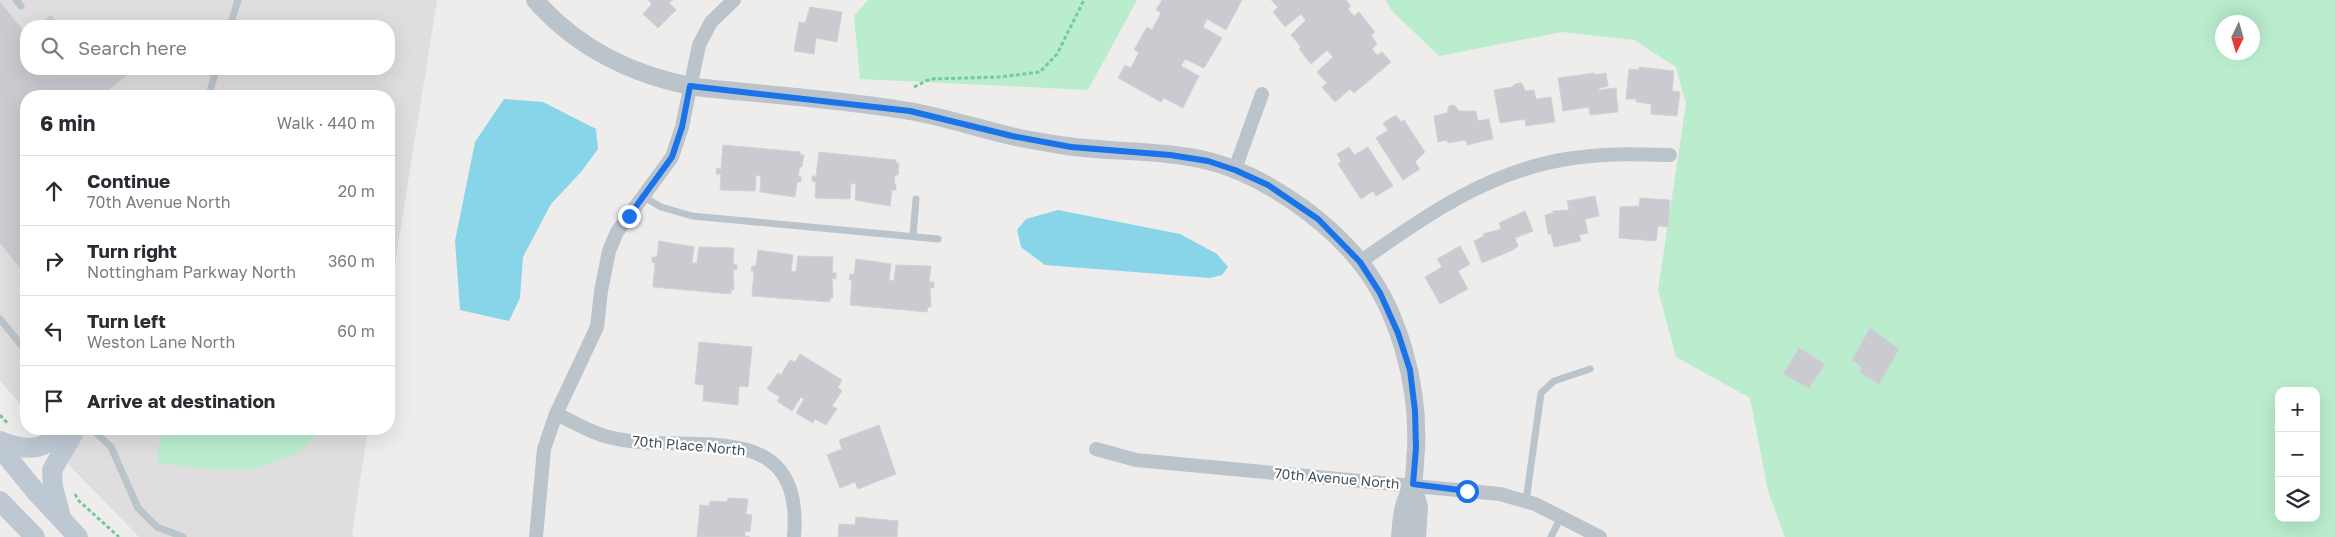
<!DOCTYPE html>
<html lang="en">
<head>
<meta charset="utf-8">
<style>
	body { margin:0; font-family:"Golos Text",sans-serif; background:#f2f2f3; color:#2b2b33 }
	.controls { position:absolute; right:15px; bottom:15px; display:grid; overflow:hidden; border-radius:10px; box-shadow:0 5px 20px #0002 }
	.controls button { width:45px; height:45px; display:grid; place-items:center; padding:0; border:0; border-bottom:1px solid #e1e1e2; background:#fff; color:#2b2b33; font:25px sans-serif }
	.compass { position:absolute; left:2215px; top:15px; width:45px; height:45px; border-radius:50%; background:#fff; box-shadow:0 5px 20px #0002; rotate:185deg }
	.stop { position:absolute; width:15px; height:15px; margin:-11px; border:4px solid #1a73e8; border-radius:50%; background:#fff }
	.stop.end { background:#1a73e8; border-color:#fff; box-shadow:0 1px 5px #0008 }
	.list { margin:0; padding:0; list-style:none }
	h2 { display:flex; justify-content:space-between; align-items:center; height:65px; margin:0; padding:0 20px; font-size:21px }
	h2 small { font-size:16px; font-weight:400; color:#7c7c81 }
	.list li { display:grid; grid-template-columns:32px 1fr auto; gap:15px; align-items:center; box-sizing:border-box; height:70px; padding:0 20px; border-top:1px solid #e1e1e2 }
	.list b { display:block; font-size:19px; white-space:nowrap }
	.list p { margin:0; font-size:16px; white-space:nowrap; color:#7c7c81 }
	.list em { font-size:16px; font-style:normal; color:#7c7c81 }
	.icon { flex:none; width:28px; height:28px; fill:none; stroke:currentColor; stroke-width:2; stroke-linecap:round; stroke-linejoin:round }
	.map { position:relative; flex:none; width:2335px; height:537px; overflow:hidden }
	.search { position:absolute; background:#fff; box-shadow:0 5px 20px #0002; left:20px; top:20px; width:375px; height:55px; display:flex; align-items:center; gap:12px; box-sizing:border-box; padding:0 18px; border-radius:20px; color:#7c7c81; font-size:19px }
	.panel { position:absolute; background:#fff; box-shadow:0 5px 20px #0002; left:20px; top:90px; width:375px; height:345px; border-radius:20px }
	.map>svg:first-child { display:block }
</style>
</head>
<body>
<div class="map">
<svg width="2335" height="537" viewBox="0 0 2335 537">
	<rect width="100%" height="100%" fill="#efecec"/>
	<!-- education -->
	<g fill="#e0ddde" fill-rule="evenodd">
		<path d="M0 0H437L389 302V96H26V412L0 380ZM26 26H389V69H26Z"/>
		<polygon points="40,429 368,429 352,534 354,537 139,537 74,470"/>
	</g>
	<!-- green -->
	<g fill="#baedce" fill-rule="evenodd">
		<polygon points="868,0 1137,0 1088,90 860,79 854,16"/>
		<path d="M1385 0H2335V537H1785L1768 491 1750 398 1676 357 1658 290 1686 104 1676 67 1634 40 1562 32 1439 56 1392 11ZM2222 22H2252V52H2222ZM2279 391H2316V518H2279Z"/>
		<polygon points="162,429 324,429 297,453 251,470 204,469 157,463"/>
	</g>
	<!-- water -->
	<g fill="#88d5e9">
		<polygon points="504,99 543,102 596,129 598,149 581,172 551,204 523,257 520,298 509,321 460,310 455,241 475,142"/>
		<polygon points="1058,210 1180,234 1217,254 1228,267 1222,275 1210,278 1045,265 1021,247 1017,230 1026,219"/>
	</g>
	<!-- building -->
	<g fill="#c9cbd1" stroke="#d0d2d8">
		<polygon points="648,0 673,0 669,3 676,10 658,28 643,14 652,4"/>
		<polygon points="1162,0 1242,0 1226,30 1207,19 1203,27 1222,38 1204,68 1185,59 1181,66 1199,76 1183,108 1164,98 1161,102 1118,78 1125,65 1131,68 1139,52 1134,50 1147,27 1152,30 1161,13 1156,10"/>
		<polygon points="1271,0 1346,0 1351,6 1348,9 1354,16 1359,12 1375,32 1371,35 1377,44 1372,49 1377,55 1382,52 1391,62 1354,93 1350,89 1335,102 1322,87 1327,83 1317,72 1333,57 1327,50 1311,64 1299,49 1301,47 1291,35 1306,20 1301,14 1285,27 1273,12 1278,7"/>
		<polygon points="0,2 26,34 26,69 129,69 132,71 101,96 26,96 26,272 24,273 0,243"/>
		<polygon points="810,7 842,12 837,42 816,38 814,54 794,51 799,22 805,23"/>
		<polygon points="51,15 60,26 37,26"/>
		<polygon points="1639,67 1674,71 1672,91 1680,92 1677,116 1651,114 1651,104 1636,102 1637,99 1626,99 1629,69 1639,70"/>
		<polygon points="1595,73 1595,75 1606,73 1608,86 1599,88 1599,90 1616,88 1618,112 1590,115 1589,107 1563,111 1558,78"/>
		<polygon points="1521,83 1523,85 1525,91 1534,90 1536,99 1551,97 1555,122 1526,126 1525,119 1500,123 1494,90 1512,87 1515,84"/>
		<polygon points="1454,105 1459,111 1476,111 1478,121 1489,119 1493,139 1467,145 1466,140 1448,143 1447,140 1438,142 1434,116 1447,113 1449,106"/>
		<polygon points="1396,115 1401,122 1404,120 1425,152 1415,162 1420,169 1403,180 1376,138 1388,130 1383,123"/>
		<polygon points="723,145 800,152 801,155 804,155 802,167 800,167 798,176 801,176 801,182 797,182 795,197 760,192 761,176 756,175 755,191 720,190 721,174 716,174 717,168 721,169"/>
		<polygon points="1349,147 1354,155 1368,147 1393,186 1376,196 1373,191 1361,199 1338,164 1341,161 1337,154"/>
		<polygon points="819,152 896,160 896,163 899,163 898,175 895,175 894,184 896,184 896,190 892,190 890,206 855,200 856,184 851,183 850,199 815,198 816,182 812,181 812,176 816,176"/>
		<polygon points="1595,196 1599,216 1585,219 1588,233 1579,235 1581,241 1554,247 1551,234 1548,234 1545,215 1553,213 1553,211 1569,210 1567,201"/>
		<polygon points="1640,198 1670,200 1668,227 1658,226 1656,241 1619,238 1620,207 1639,206"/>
		<polygon points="1525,211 1533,231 1515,238 1518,246 1513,250 1482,263 1474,241 1484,236 1483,234 1501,229 1499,223"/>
		<polygon points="659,241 694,247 692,263 697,263 699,247 734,248 733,264 737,265 737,270 733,270 734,290 731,290 731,294 653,287 655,263 652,262 652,257 657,257"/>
		<polygon points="1460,246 1470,264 1458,271 1468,289 1440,304 1425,277 1442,267 1437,259"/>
		<polygon points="758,250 793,255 791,271 796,272 798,256 833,257 832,273 836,273 836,279 832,278 833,298 830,298 830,302 752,296 754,271 751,271 752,266 756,266"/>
		<polygon points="856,259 891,264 889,280 894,281 896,265 931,266 929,282 934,282 934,288 930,288 931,307 928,307 927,312 850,305 852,280 849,280 850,274 854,275"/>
		<polygon points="1870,328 1899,349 1879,384 1860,372 1862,367 1852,360"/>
		<polygon points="699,342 752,347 748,387 739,386 738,405 703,401 704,385 695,384"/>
		<polygon points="1799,348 1825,364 1809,388 1783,374"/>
		<polygon points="800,354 842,380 838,387 842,391 832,406 837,409 826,425 815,419 813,423 796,413 804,399 801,397 792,411 777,401 780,397 767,389 778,373 781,375 790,360 795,362"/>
		<polygon points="879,425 896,474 858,489 855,482 840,488 827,455 842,449 839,440"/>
		<polygon points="728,498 748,499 746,514 752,515 750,532 745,531 745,536 750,537 697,537 700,505 709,506 710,501 727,502"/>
		<polygon points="856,517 898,521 897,537 838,537 839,524 855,525"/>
	</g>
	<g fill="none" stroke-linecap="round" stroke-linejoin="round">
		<!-- path -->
		<g stroke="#74ca9f" stroke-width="3" stroke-dasharray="4 2.5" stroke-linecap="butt">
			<polyline points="914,87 930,79 999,77 1040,72 1057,54 1084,0"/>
			<polyline points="0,415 8,424"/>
			<polyline points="75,494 79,501 119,537"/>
		</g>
		<!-- service -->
		<g stroke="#bbc4cb" stroke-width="7">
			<polyline points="16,0 21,6"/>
			<polyline points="230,26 238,0"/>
			<polyline points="209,96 216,69"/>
			<polyline points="644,197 661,207 692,216 938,239"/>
			<polyline points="913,236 916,199"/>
			<polyline points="0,319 26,351"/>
			<polyline points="92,429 111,447 138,508 157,527 183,537"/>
			<polyline points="1526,501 1541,393 1554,381 1590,369"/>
			<polyline points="1551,537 1561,517"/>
		</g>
		<!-- minor -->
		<g stroke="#bbc4cb" stroke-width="14">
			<polyline points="1235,169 1262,94"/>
			<path d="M1360 262C1423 217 1489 171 1567 159 1601 153 1635 154 1670 155"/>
			<path d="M556 414C572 421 588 431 605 436 682 459 805 408 794 537"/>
			<polyline points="1096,449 1136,460 1500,494 1535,504 1600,537"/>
			<polyline points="536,537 544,449 556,414 597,327 601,291 609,251 617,232 672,157 682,127 699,45 711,22 734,0"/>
		</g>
		<!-- tertiary -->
		<g stroke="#bbc4cb" stroke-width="18">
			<path d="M535 0C577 48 634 76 696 87 767 95 839 99 909 111 944 117 977 128 1011 136 1027 140 1044 142 1060 145 1109 153 1160 149 1209 161 1263 175 1325 218 1360 262 1400 312 1419 387 1416 449 1415 460 1415 474 1413 484 1411 492 1405 499 1404 507 1401 517 1401 527 1400 537"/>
			<polyline points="1413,485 1419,507 1417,537"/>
		</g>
		<!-- secondary -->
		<g stroke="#bdc8d3" stroke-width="20">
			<path d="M0 441C31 454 44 448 70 429"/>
			<polyline points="0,448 36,492 78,537"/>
			<polyline points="0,501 35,537"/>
			<polyline points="61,517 53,487 52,470 76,429"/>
		</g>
	</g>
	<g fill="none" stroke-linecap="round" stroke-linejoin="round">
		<!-- route -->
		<polyline stroke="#1a73e8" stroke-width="6" points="629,216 672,157 682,127 690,86 910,111 1012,136 1071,147 1170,155 1208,161 1235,170 1268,185 1318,219 1360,262 1380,293 1398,333 1410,370 1415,411 1416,448 1413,484 1467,491"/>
	</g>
	<g text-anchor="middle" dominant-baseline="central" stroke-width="4.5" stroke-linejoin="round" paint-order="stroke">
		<!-- street labels -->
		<g font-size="14" fill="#455059" stroke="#fff">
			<text transform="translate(689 445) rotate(5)">70th Place North</text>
			<text transform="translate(1337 478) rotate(5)">70th Avenue North</text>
		</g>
	</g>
</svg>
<div class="controls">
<button>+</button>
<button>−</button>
<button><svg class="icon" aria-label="layers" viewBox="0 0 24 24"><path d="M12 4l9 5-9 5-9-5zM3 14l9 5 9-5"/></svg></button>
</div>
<svg class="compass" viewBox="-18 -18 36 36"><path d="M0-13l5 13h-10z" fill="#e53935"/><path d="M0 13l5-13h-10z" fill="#7c7c81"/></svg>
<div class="stop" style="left:1467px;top:491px"></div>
<div class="stop end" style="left:629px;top:216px"></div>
<div class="search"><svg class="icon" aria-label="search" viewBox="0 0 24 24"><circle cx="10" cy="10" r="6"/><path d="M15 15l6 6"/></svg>Search here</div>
<section class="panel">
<h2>6 min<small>Walk · 440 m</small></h2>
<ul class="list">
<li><svg class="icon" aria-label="ahead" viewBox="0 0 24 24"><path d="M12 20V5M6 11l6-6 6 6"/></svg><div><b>Continue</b><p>70th Avenue North</p></div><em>20 m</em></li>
<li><svg class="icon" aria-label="right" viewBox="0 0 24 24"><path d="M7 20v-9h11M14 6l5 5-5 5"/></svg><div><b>Turn right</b><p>Nottingham Parkway North</p></div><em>360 m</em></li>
<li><svg class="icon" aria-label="left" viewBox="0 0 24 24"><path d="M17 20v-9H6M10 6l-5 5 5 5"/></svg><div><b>Turn left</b><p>Weston Lane North</p></div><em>60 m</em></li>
<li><svg class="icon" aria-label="arrive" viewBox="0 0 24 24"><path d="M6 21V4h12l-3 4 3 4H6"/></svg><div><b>Arrive at destination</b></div></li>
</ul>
</section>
</div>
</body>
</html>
